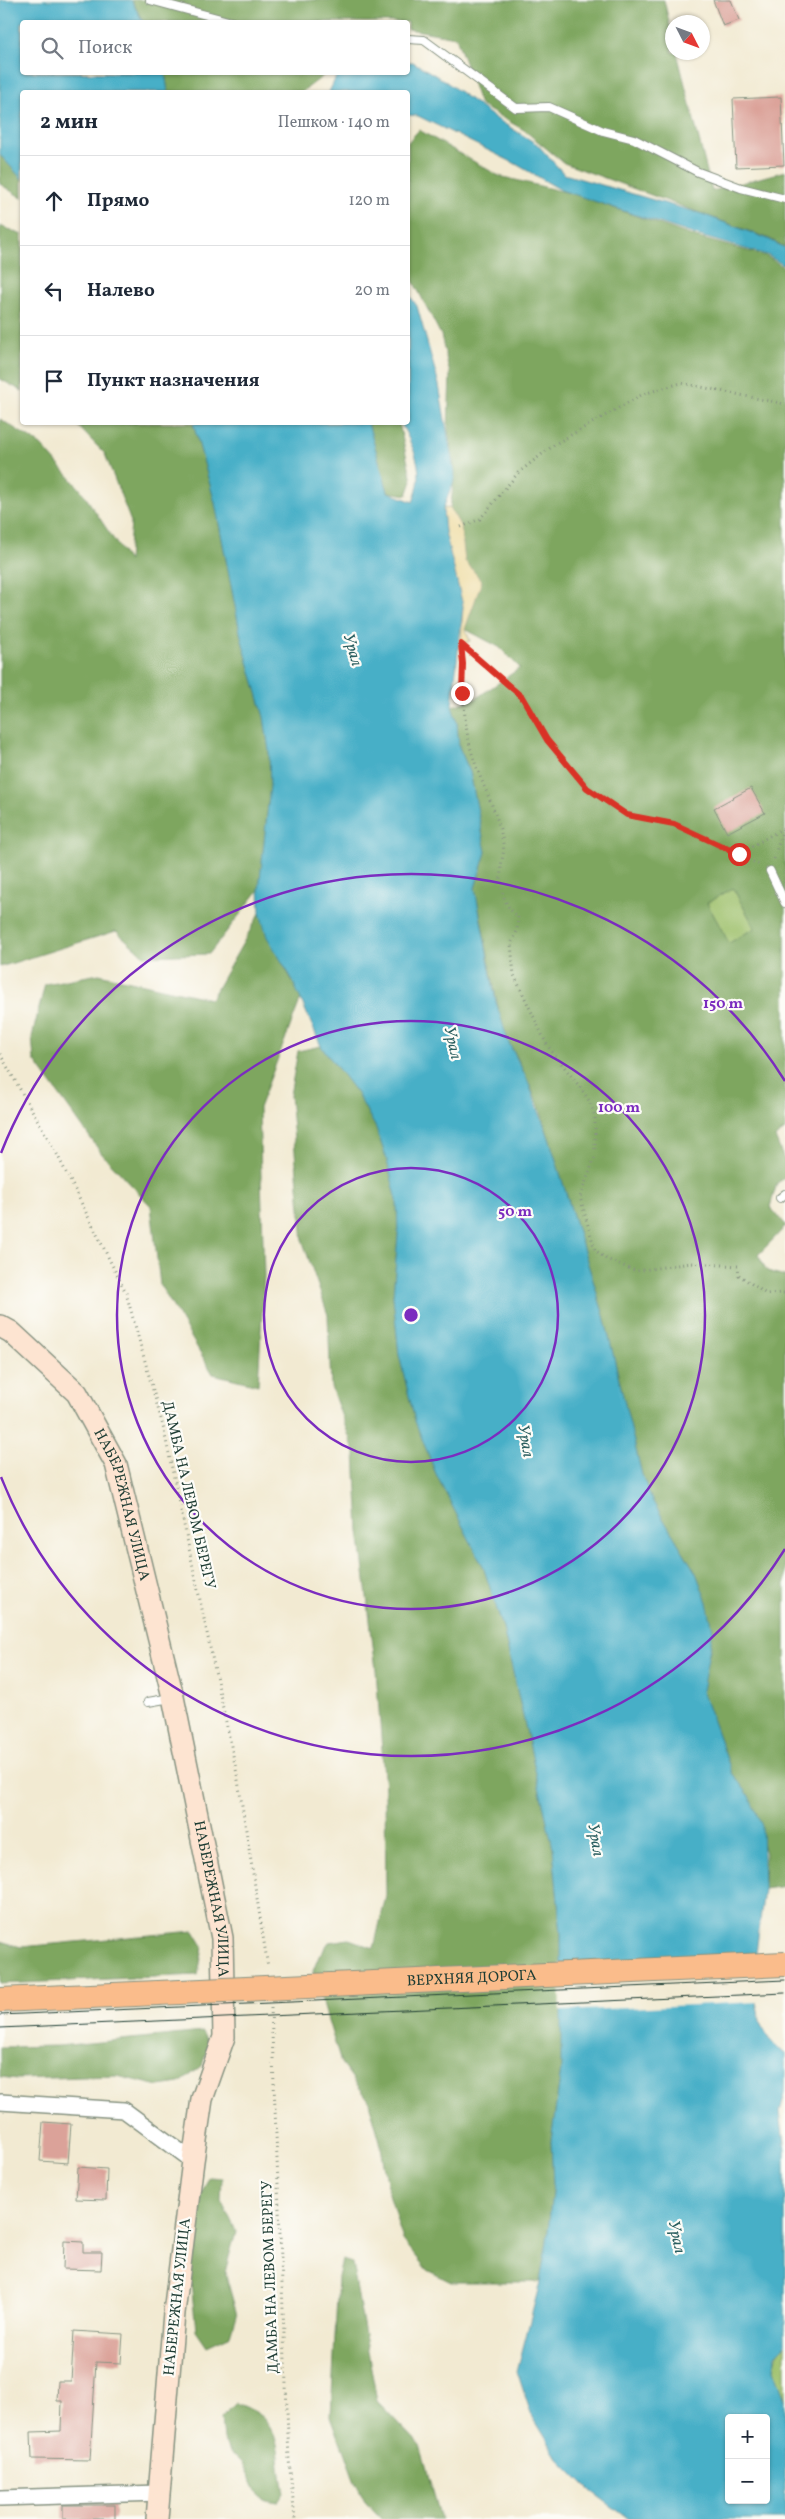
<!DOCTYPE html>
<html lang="ru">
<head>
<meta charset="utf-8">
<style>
	body { margin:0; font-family:Vollkorn,serif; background:#f2f2f3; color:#1f2937 }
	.controls { position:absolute; right:15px; bottom:15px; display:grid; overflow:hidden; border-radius:5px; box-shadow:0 1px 4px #0004 }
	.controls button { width:45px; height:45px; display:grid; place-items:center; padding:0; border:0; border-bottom:1px solid #e0e1e3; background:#fff; color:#1f2937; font:25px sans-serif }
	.compass { position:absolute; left:665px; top:15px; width:45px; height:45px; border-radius:50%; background:#fff; box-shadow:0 1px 4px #0004; rotate:132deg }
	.stop { position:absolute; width:15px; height:15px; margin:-11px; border:4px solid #d93025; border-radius:50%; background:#fff }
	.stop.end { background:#d93025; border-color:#fff; box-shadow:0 1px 5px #0008 }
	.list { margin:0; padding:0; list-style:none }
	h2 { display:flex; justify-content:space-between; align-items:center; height:65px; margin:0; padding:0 20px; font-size:21px }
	h2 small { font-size:16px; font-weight:400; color:#747a83 }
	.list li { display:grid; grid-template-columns:32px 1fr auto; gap:15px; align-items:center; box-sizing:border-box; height:90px; padding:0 20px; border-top:1px solid #e0e1e3 }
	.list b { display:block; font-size:19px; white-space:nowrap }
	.list em { font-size:16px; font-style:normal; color:#747a83 }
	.icon { flex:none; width:28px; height:28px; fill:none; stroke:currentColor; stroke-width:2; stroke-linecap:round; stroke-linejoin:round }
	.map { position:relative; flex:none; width:785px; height:2519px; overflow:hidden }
	.search { position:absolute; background:#fff; box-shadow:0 1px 4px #0004; left:20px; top:20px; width:390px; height:55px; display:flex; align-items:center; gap:12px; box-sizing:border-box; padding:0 18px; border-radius:5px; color:#747a83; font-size:19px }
	.panel { position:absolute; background:#fff; box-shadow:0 1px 4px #0004; left:20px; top:90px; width:390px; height:335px; border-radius:5px }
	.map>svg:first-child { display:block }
</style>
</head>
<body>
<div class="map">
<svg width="785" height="2519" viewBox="0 0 785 2519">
	<rect width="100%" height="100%" fill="#fdfcf7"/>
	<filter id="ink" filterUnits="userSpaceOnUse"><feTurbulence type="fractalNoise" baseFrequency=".02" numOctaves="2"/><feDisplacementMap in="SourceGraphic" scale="10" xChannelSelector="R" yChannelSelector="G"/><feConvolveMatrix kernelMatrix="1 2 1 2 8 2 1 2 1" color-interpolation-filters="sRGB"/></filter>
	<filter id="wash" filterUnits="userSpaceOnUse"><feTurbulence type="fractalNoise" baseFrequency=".0096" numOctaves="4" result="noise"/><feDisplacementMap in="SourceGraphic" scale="20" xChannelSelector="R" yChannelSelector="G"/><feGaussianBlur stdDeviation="1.12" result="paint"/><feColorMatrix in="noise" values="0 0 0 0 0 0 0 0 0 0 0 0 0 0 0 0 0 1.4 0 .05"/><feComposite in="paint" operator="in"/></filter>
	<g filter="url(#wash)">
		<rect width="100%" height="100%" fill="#f2ead2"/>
		<!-- green -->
		<g fill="#9dc06a" stroke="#5e7e4f">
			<polygon points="733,888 755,928 729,943 707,903"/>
			<path d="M785 2345V2400C776 2382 766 2359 785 2345Z"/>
		</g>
		<!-- forest -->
		<g fill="#7ea65e" stroke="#4e7249" fill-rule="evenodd">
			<polygon points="132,0 664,0 672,35 672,52 677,53 712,191 785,171 785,247 768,238 564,163 524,130 480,105 456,37 408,29 408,22 143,22"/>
			<polygon points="165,73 327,73 302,92 168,92"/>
			<path d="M419 130 499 176 577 195 695 237 766 256 785 268V1130L775 1137 785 1162V1178L777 1183 770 1207 785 1224V1227L758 1255 767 1271 785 1276V1886L764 1889 765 1853 748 1794 732 1773 702 1691 705 1668 711 1647 707 1602 696 1573 653 1502 642 1475 604 1316 550 1141 539 1106 517 1057 508 1041 500 1018 475 888 486 852 470 772 459 747 457 723 452 706 475 699 520 668 499 647 465 629 482 581 465 561 461 527 450 508 455 473 448 430 450 374 441 335 408 271V142ZM733 888 755 928 729 943 707 903Z"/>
			<polygon points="0,155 22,179 22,198 0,184"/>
			<polygon points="0,226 22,235 22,391 0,379"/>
			<polygon points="0,419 41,445 81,490 128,561 131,522 105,454 75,423 193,423 215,503 241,637 264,717 269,751 270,786 259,890 209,954 144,956 116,931 0,967"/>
			<polygon points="368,423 399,423 412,481 407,495 388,492"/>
			<path d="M260 913C270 943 287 970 301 998L259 1108 264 1276 258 1385 213 1374 160 1285 151 1206 102 1154 34 1060 32 1037 45 984 99 974 211 999Z"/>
			<polygon points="321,1046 358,1095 376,1128 386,1157 397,1200 398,1235 393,1296 399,1355 415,1421 436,1474 483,1566 503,1628 553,1848 561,1934 563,2027 561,2070 551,2141 553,2183 547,2241 540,2282 451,2282 427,2270 403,2240 389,2194 380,2141 368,2099 341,2063 313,1971 319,1956 329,1942 349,1939 374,1948 386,1896 385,1790 376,1670 359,1531 355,1453 331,1387 328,1315 303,1242 290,1095 298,1051"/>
			<polygon points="194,1931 203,1946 198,1975 0,1984 0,1941 21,1947"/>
			<polygon points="203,2032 209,2042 202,2066 180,2083 159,2086 117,2076 18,2079 0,2077 0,2047 58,2046"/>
			<polygon points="209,2177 222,2178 221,2200 236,2231 225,2272 237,2315 231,2335 207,2346 196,2330 188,2253 199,2199"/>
			<polygon points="342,2260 352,2263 377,2401 420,2446 441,2519 381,2519 366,2503 354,2479 331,2416 338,2276"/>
			<path d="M236 2403C286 2421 275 2450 284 2493L278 2502 266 2500 256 2491 242 2461 231 2454 223 2440 221 2418Z"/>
		</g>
		<!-- sand -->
		<polygon fill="#eeda9e" stroke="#868c69" points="450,508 461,527 465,561 482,581 465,629 470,641 461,644 463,606 445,532 443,509"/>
		<!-- water -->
		<g fill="#47afc7" stroke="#33767e" fill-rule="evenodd">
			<polygon points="0,0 131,0 143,22 22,22 22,72 165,73 168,92 22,92 22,179 0,155"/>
			<polygon points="408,62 413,62 445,81 495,118 537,144 564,174 702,214 768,239 785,248 785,266 767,255 696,235 561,190 514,163 418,116 408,115 408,92 329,92 337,75 346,72 408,72"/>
			<path d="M408 293 417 306 439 385 455 478 443 509 445 532 463 606 452 706 457 723 459 747 470 772 486 852 475 888 496 1002 508 1041 527 1079 550 1141 604 1316 642 1475 653 1502 696 1573 707 1602 713 1630 702 1691 732 1773 748 1794 762 1826 764 1889 754 1969 756 2002 761 2025 769 2039 785 2054V2093L780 2112 785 2151V2345L775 2355 774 2369 785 2400V2519H629L591 2491 558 2458 531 2414 517 2371 540 2282 547 2241 553 2183 551 2141 561 2070V1934L553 1848 503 1628 483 1566 436 1474 415 1421 399 1355 393 1296 398 1235 397 1200 386 1157 376 1128 358 1095 321 1046 291 977 267 937 260 913 259 889 270 786 269 751 264 717 241 637 215 503 193 423H368L388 492 413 502C426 470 415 452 401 423L408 422ZM729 2418H766V2500H729Z"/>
		</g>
		<!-- pier -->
		<polygon fill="#f2ead2" points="559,1964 757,1969 759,2002 560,2011"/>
		<g id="blocks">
			<!-- building -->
			<g fill="#dba299">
				<polygon points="713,0 731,0 739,20 723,26"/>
				<polygon points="781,97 784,165 736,167 733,99"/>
				<polygon points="751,788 765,813 727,833 714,808"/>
				<polygon points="43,2122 71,2124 68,2163 40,2161"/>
				<polygon points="78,2167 107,2169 106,2200 76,2199"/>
				<polygon points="64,2241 83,2242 83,2252 102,2252 101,2270 63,2269"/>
				<polygon points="74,2331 123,2334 121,2363 96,2362 90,2460 32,2459 31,2432 61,2431 62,2401 57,2401 58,2381 71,2381"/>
				<rect x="63" y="2505" width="52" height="14"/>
			</g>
		</g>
	</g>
	<g filter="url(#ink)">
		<use href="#blocks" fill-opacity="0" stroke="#889483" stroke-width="1"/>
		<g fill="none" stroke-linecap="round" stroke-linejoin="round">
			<!-- service casing -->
			<g stroke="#889483" stroke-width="10">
				<g id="service">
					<polyline points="150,0 232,22"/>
					<polyline points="408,39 424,40 516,108 549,107 603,131 634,139 698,172 741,188 785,199"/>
					<polyline points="770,871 785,903"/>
					<polyline points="780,1198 785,1194"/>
					<polyline points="148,1702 171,1698"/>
				</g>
			</g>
			<!-- minor casing -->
			<g stroke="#889483" stroke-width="18">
				<g id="minor">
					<polyline points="0,2102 124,2110 193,2161"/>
					<polyline points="0,2498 159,2493"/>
				</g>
			</g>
			<!-- secondary casing -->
			<g stroke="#889483" stroke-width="24">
				<g id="secondary">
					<path id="s1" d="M0 1326 11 1332 77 1393 116 1464 173 1697 222 1938 224 2037 202 2099 193 2161 174 2313 157 2519"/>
				</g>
			</g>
			<!-- primary casing -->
			<g stroke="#889483" stroke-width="26">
				<polyline id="primary" points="0,2000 158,1993"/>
			</g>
			<!-- path -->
			<g stroke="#889483" stroke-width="3" stroke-dasharray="1 4" stroke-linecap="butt">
				<polyline points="461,527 480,519 518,473 555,444 643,394 681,383 785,404"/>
				<path d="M461 644C465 680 461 711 470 746 478 779 498 810 503 843 505 851 501 861 501 869 499 886 504 908 518 916L517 931 511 944 514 975 547 1045 580 1087 590 1102 595 1117V1157L580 1197 595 1250 606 1259 636 1271 691 1263 738 1266 739 1275 766 1294 785 1293"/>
				<polyline points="462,645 522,697 547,740 587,787 627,815 674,824 760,865"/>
				<polyline points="739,854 785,827"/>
				<polyline points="774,859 783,829"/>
				<polyline points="0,1054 58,1156 126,1293 163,1426 237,1774 268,1967"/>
				<polyline points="271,2008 289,2460 295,2519"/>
			</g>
			<!-- service -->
			<use href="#service" stroke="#fff" stroke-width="8"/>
			<!-- minor -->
			<use href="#minor" stroke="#fff" stroke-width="15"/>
			<!-- secondary -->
			<use href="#secondary" stroke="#fde4d1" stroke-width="21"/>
			<!-- primary -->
			<use href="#primary" stroke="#fabc8b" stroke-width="24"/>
			<!-- tram -->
			<g stroke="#1f3d34" stroke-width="1">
				<polyline points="0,2015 785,1980"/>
				<polyline points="0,2028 785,1993"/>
			</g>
			<!-- primary-bridge casing -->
			<g stroke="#889483" stroke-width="26" stroke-linecap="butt">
				<g id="primary-bridge">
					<path id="s2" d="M158 1993 785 1964"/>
				</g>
			</g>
			<!-- primary-bridge -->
			<use href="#primary-bridge" stroke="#fabc8b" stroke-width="24"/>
		</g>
	</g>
	<g fill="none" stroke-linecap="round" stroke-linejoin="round" filter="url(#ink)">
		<!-- route -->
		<polyline stroke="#d93025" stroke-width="6" points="462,693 463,664 461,644 522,697 547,740 587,788 627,815 674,824 739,854"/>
	</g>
	<!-- distance rings -->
	<g fill="none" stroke="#7b2cbf" stroke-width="2.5">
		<circle cx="411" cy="1315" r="147"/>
		<circle cx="411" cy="1315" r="294"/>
		<path d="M785 1549A441 441 0 0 1 1 1477M1 1153A441 441 0 0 1 785 1081"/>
	</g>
	<g text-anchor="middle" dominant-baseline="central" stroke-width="4.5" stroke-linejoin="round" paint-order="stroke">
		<!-- street labels -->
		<g font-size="15" fill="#1f3d34" stroke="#fdfcf7">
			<text transform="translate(188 1495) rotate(77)">ДАМБА НА ЛЕВОМ БЕРЕГУ</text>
			<text stroke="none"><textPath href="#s1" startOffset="224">НАБЕРЕЖНАЯ УЛИЦА</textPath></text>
			<text stroke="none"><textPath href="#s1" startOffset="629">НАБЕРЕЖНАЯ УЛИЦА</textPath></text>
			<text stroke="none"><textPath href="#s2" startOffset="314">ВЕРХНЯЯ ДОРОГА</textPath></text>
			<text transform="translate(271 2277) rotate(-92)">ДАМБА НА ЛЕВОМ БЕРЕГУ</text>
			<text transform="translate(178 2297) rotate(-84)">НАБЕРЕЖНАЯ УЛИЦА</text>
		</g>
		<!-- water labels -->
		<g font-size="16" font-style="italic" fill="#2b5f60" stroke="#fdfcf7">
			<text transform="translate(352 650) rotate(74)">Урал</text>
			<text transform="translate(452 1043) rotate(77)">Урал</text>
			<text transform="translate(525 1441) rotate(80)">Урал</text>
			<text transform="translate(595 1840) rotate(80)">Урал</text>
			<text transform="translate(676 2237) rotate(78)">Урал</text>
		</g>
	</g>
	<circle cx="411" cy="1315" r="8" fill="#7b2cbf" stroke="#fdfcf7" stroke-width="2.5"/>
	<g font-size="15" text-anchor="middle" font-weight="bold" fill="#7b2cbf" stroke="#fdfcf7" stroke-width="4.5" stroke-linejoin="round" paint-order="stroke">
		<text x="723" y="1008">150 m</text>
		<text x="619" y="1112">100 m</text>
		<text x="515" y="1216">50 m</text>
	</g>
</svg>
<div class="controls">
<button>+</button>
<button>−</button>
</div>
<svg class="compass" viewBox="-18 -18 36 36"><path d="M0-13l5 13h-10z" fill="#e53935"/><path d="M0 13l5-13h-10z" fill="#747a83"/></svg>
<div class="stop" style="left:739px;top:854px"></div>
<div class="stop end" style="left:462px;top:693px"></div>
<div class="search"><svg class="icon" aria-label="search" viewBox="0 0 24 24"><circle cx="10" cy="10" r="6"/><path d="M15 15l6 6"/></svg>Поиск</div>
<section class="panel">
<h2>2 мин<small>Пешком · 140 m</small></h2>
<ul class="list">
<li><svg class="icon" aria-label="ahead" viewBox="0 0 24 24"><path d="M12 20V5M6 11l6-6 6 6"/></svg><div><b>Прямо</b></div><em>120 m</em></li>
<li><svg class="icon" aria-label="left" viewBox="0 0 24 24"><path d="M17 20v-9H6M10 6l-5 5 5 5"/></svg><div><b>Налево</b></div><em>20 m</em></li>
<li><svg class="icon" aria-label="arrive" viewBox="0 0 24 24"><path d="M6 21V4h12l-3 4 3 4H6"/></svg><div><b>Пункт назначения</b></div></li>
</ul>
</section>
</div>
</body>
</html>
